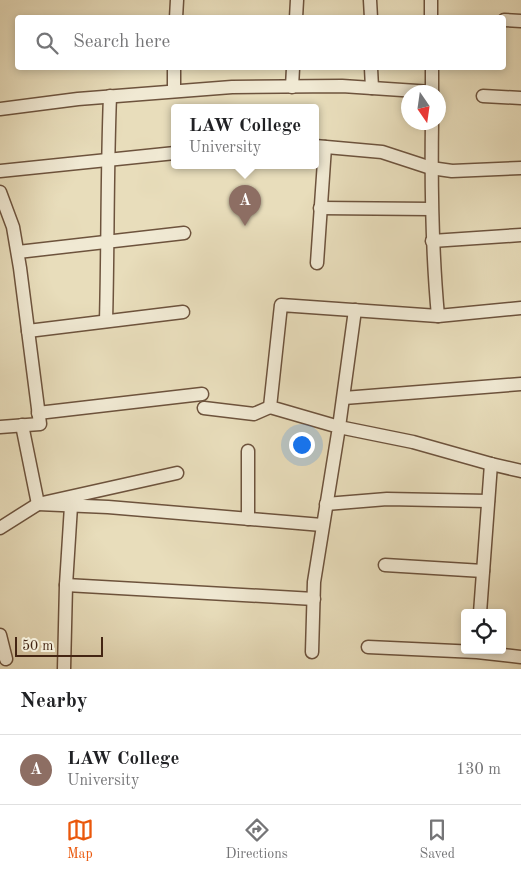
<!DOCTYPE html>
<html lang="en">
<head>
<meta charset="utf-8">
<style>
	body { margin:0; font-family:"Old Standard TT",serif; background:#f6f6f6; color:#202124 }
	.controls { position:absolute; right:15px; bottom:15px; display:grid; overflow:hidden; border-radius:5px; box-shadow:0 2px 8px #0003 }
	.controls button { width:45px; height:45px; display:grid; place-items:center; padding:0; border:0; border-bottom:1px solid #e0e0e0; background:#fff; color:#202124; font:25px sans-serif }
	.compass { position:absolute; left:401px; top:85px; width:45px; height:45px; border-radius:50%; background:#fff; box-shadow:0 2px 8px #0003; rotate:167deg }
	.scale { position:absolute; left:15px; bottom:12px; width:88px; box-sizing:border-box; padding-left:5px; border:2px solid #442513; border-top:0; font-size:14px; line-height:18px; white-space:nowrap; color:#442513; -webkit-text-stroke:4px #f0e9d3; paint-order:stroke }
	.you { position:absolute; left:301px; top:444px; width:18px; height:18px; margin:-12px; border:4px solid #fff; border-radius:50%; background:#1a73e8; box-shadow:0 0 0 8px #1a73e833 }
	.badge { display:grid; place-items:center; width:32px; height:32px; border-radius:50%; background:#ea580c; color:#fff; font-size:16px; font-weight:700 }
	.pin { position:absolute; translate:-50% -41px; filter:drop-shadow(0 1px 2px #0008) }
	.pin::after { content:''; position:absolute; top:26px; width:18px; height:15px; background:inherit; clip-path:polygon(0 0,100% 0,50% 100%) }
	.popup { position:absolute; left:171px; top:104px; width:148px; height:65px; box-sizing:border-box; display:grid; place-content:center; border-radius:5px; background:#fff; filter:drop-shadow(0 1px 4px #0005); font-size:16px; white-space:nowrap; color:#757577 }
	.popup b { font-size:19px; color:#202124 }
	.popup::after { content:''; position:absolute; left:50%; top:100%; margin-left:-10px; border:10px solid transparent; border-top-color:#fff }
	.list { margin:0; padding:0; list-style:none }
	h2 { display:flex; justify-content:space-between; align-items:center; height:65px; margin:0; padding:0 20px; font-size:21px }
	h2 small { font-size:16px; font-weight:400; color:#757577 }
	.list li { display:grid; grid-template-columns:32px 1fr auto; gap:15px; align-items:center; box-sizing:border-box; height:70px; padding:0 20px; border-top:1px solid #e0e0e0 }
	.list b { display:block; font-size:19px; white-space:nowrap }
	.list p { margin:0; font-size:16px; white-space:nowrap; color:#757577 }
	.list em { font-size:16px; font-style:normal; color:#757577 }
	.icon { flex:none; width:28px; height:28px; fill:none; stroke:currentColor; stroke-width:2; stroke-linecap:round; stroke-linejoin:round }
	.map { position:relative; flex:none; width:521px; height:669px; overflow:hidden }
	.search { position:absolute; background:#fff; box-shadow:0 2px 8px #0003; left:15px; right:15px; top:15px; height:55px; display:flex; align-items:center; gap:12px; box-sizing:border-box; padding:0 18px; border-radius:5px; color:#757577; font-size:19px }
	.sheet { height:135px; background:#fff }
	nav { display:flex; justify-content:space-around; align-items:center; box-sizing:border-box; height:70px; border-top:1px solid #e0e0e0; background:#fff; font-size:14px; color:#757577 }
	nav a { display:grid; justify-items:center; gap:2px }
	nav .on { color:#ea580c }
	.map>svg:first-child { display:block }
</style>
</head>
<body>
<div class="map">
<svg width="521" height="669" viewBox="0 0 521 669">
	<rect width="100%" height="100%" fill="#e8ddbb"/>
	<filter id="stains"><feTurbulence type="fractalNoise" baseFrequency=".004" numOctaves="4"/><feColorMatrix values="0 0 0 0 .2 0 0 0 0 .09 0 0 0 0 .02 0 0 0 .5 -.17"/></filter>
	<radialGradient id="worn" r=".72"><stop offset=".6" stop-color="#630" stop-opacity="0"/><stop offset="1" stop-color="#630" stop-opacity=".3"/></radialGradient>
	<g fill="none" stroke-linecap="round" stroke-linejoin="round">
		<!-- minor casing -->
		<g stroke="#6d533d" stroke-width="15">
			<g id="minor">
				<polyline points="370,0 371,18"/>
				<polyline points="431,0 431,18"/>
				<polyline points="176,18 177,0"/>
				<polyline points="296,18 297,0"/>
				<polyline points="504,20 521,21"/>
				<polyline points="371,68 372,88"/>
				<polyline points="432,68 432,92"/>
				<polyline points="292,87 293,68"/>
				<polyline points="174,90 174,68"/>
				<polyline points="483,96 521,98"/>
				<polyline points="0,109 78,99 232,87 342,86 432,92"/>
				<path d="M432 122C431 187 432 251 438 316"/>
				<polyline points="315,146 382,152 431,168 452,171 521,168"/>
				<polyline points="0,171 175,153"/>
				<polyline points="0,192 13,227 20,268 40,424 0,427"/>
				<polyline points="320,208 431,209"/>
				<polyline points="432,241 521,235"/>
				<polyline points="18,252 184,233"/>
				<polyline points="317,263 325,147"/>
				<polyline points="355,310 339,427 413,442 491,464 521,471"/>
				<path d="M106 321C108 246 107 171 110 96"/>
				<polyline points="28,331 183,312"/>
				<polyline points="344,398 521,384"/>
				<polyline points="204,408 254,414 270,407"/>
				<polyline points="38,413 202,394"/>
				<polyline points="22,425 38,504 108,507 322,525"/>
				<polyline points="326,504 387,499 488,501"/>
				<polyline points="248,519 248,451"/>
				<polyline points="0,528 38,504 177,473"/>
				<polyline points="385,565 483,571"/>
				<polyline points="66,585 314,599"/>
				<polyline points="480,613 491,464"/>
				<polyline points="0,635 6,659"/>
				<polyline points="368,647 477,652 521,657"/>
				<polyline points="312,652 314,582 339,427 270,407 281,305 438,316 521,308"/>
				<polyline points="64,669 66,585 71,506"/>
			</g>
		</g>
		<!-- minor -->
		<use href="#minor" stroke="#f0e9d3" stroke-width="12"/>
	</g>
	<rect width="100%" height="100%" filter="url(#stains)"/>
	<rect width="100%" height="100%" fill="url(#worn)"/>
</svg>
<div class="controls">
<button><svg class="icon" aria-label="locate" viewBox="0 0 24 24"><circle cx="12" cy="12" r="6"/><path d="M12 2v4M12 18v4M2 12h4M18 12h4"/></svg></button>
</div>
<svg class="compass" viewBox="-18 -18 36 36"><path d="M0-13l5 13h-10z" fill="#e53935"/><path d="M0 13l5-13h-10z" fill="#757577"/></svg>
<div class="scale">50 m</div>
<div class="you"></div>
<div class="pin badge" style="left:245px;top:226px;background:#8d6e63">A</div>
<div class="popup"><b>LAW College</b>University</div>
<div class="search"><svg class="icon" aria-label="search" viewBox="0 0 24 24"><circle cx="10" cy="10" r="6"/><path d="M15 15l6 6"/></svg>Search here</div>
</div>
<section class="sheet">
<h2>Nearby<small></small></h2>
<ul class="list">
<li><span class="badge" style="background:#8d6e63">A</span><div><b>LAW College</b><p>University</p></div><em>130 m</em></li>
</ul>
</section>
<nav>
<a class="on"><svg class="icon" aria-label="map" viewBox="0 0 24 24"><path d="M3 6l6-2 6 2 6-2v14l-6 2-6-2-6 2zM9 4v14M15 6v14"/></svg>Map</a>
<a><svg class="icon" aria-label="directions" viewBox="0 0 24 24"><path d="M12 3l9 9-9 9-9-9zM9 14v-3h6M13 9l2 2-2 2"/></svg>Directions</a>
<a><svg class="icon" aria-label="saved" viewBox="0 0 24 24"><path d="M7 4h10v16l-5-4-5 4z"/></svg>Saved</a>
</nav>
</body>
</html>
